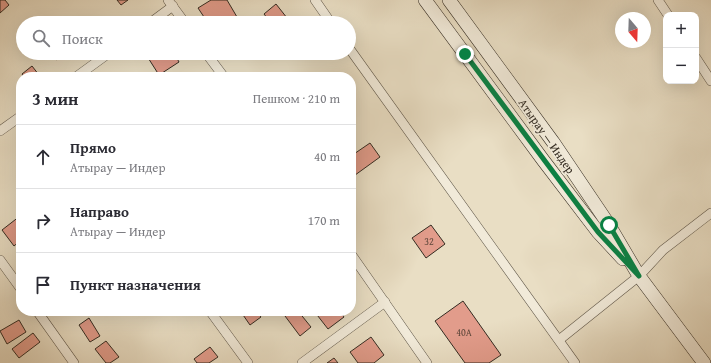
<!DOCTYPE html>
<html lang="ru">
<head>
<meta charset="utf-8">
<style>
	body { margin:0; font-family:"Gentium Book Plus",serif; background:#f7f7f7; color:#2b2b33 }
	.controls { position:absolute; right:12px; top:12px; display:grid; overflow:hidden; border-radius:8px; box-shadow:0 4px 16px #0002 }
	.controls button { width:36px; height:36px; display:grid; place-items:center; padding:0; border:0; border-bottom:1px solid #e1e1e2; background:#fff; color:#2b2b33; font:20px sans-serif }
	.compass { position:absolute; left:615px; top:12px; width:36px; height:36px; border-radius:50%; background:#fff; box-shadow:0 4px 16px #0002; rotate:161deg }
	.stop { position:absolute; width:12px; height:12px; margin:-9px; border:3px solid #0b8043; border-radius:50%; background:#fff }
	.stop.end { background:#0b8043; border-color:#fff; box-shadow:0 1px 4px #0008 }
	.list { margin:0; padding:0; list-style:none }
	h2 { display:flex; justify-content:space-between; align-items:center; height:52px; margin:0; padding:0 16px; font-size:17px }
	h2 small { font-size:13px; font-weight:400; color:#7c7c81 }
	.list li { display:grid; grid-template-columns:26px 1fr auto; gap:12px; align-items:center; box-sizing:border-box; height:64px; padding:0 16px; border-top:1px solid #e1e1e2 }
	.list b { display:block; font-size:15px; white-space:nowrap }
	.list p { margin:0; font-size:13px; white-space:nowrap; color:#7c7c81 }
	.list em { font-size:13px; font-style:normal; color:#7c7c81 }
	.icon { flex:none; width:22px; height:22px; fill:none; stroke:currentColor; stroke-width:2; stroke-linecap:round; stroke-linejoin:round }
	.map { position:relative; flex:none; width:711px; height:363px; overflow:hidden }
	.search { position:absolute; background:#fff; box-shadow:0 4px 16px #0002; left:16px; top:16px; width:340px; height:44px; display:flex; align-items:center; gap:10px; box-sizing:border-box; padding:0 14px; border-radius:22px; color:#7c7c81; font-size:15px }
	.panel { position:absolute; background:#fff; box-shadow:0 4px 16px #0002; left:16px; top:72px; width:340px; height:244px; border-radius:16px }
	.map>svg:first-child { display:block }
</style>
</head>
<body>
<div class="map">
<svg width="711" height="363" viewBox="0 0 711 363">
	<rect width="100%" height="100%" fill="#e9dec4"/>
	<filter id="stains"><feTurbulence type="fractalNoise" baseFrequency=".005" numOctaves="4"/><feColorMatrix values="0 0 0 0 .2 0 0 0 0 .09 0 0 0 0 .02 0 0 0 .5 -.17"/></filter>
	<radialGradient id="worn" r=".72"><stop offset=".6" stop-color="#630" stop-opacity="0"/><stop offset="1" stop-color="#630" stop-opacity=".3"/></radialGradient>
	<!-- building -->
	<g fill="#e29c8b" stroke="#342c22">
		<polygon points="0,0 5,0 9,5 0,13"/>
		<polygon points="117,0 128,0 121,5"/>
		<polygon points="211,0 227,0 237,17 227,23 208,23 198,8"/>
		<polygon points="276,4 291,23 271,23 264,14"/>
		<polygon points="51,53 65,53 56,60"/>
		<polygon points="145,53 174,53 179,62 159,75"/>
		<polygon points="32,66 39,75 37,77 24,77 22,74"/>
		<polygon points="370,143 380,157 351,178 351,156"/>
		<polygon points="20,216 21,240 14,246 2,230"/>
		<polygon points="431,225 445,244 426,258 412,238"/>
		<polygon points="463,301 501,355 489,363 465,363 435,321"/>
		<polygon points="243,311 256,311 261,317 250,325 241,312"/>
		<polygon points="291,311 298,311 311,327 300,336 285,316"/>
		<polygon points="314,311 340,311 344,317 328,329"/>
		<polygon points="89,318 100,336 90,342 79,325"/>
		<polygon points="19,320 26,332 7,344 0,331"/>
		<polygon points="33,333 40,342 19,358 12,349"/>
		<polygon points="371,337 384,355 374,363 358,363 350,352"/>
		<polygon points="106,341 119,357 110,363 106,363 95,349"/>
		<polygon points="210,347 218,357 209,363 197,363 194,359"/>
		<polygon points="334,358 338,363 327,363"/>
	</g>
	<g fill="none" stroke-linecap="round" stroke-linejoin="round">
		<!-- minor casing -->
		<g stroke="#61584a" stroke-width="10">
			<g id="minor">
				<polyline points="168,0 185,23"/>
				<polyline points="315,0 331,23"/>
				<polyline points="658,0 668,15"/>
				<polyline points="150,23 173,6"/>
				<polyline points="349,48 575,363"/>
				<polyline points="206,53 224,77"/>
				<polyline points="696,58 711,81"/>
				<polyline points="76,77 109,53"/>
				<polyline points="0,131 21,116"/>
				<polyline points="351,254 427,363"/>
				<polyline points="0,260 21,289"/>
				<polyline points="37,311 74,363"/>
				<polyline points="210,311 248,363"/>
				<polyline points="559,340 639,276 663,250 711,213"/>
				<polyline points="302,363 385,302"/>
			</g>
		</g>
		<!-- secondary casing -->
		<g stroke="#342c22" stroke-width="14">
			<g id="secondary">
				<polyline points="425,0 543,160 598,232 623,259"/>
				<polyline points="449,0 553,142 609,225 639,276 704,363"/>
			</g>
		</g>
		<!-- minor -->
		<use href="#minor" stroke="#f1ead9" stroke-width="9"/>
		<!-- secondary -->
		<use href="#secondary" stroke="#f1ead9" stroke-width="13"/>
	</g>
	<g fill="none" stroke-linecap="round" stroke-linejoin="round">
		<!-- route -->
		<polyline stroke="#0b8043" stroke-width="5" points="465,54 598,232 639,276 609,225"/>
	</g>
	<g text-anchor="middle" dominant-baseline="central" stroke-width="3.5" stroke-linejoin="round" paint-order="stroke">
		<!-- number labels -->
		<g font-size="10" fill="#60483c">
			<text x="429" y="241">32</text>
			<text x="464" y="332">40А</text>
		</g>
		<!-- street labels -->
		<g font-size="12" fill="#342c22" stroke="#f1ead9">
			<text transform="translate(547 136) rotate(55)">Атырау — Индер</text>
		</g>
	</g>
	<rect width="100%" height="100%" filter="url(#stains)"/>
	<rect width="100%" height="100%" fill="url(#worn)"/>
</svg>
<div class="controls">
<button>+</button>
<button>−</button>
</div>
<svg class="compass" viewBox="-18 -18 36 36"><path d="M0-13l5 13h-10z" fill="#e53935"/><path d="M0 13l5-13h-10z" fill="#7c7c81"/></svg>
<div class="stop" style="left:609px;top:225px"></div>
<div class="stop end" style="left:465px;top:54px"></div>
<div class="search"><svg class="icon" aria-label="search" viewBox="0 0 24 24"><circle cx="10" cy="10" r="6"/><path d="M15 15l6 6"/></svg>Поиск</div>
<section class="panel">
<h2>3 мин<small>Пешком · 210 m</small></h2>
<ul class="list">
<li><svg class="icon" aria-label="ahead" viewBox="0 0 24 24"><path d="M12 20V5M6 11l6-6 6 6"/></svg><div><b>Прямо</b><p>Атырау — Индер</p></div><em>40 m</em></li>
<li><svg class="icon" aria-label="right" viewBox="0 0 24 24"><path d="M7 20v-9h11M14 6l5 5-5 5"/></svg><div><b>Направо</b><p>Атырау — Индер</p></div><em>170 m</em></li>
<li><svg class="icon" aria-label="arrive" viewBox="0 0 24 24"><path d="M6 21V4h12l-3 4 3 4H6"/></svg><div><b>Пункт назначения</b></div></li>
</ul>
</section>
</div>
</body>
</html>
